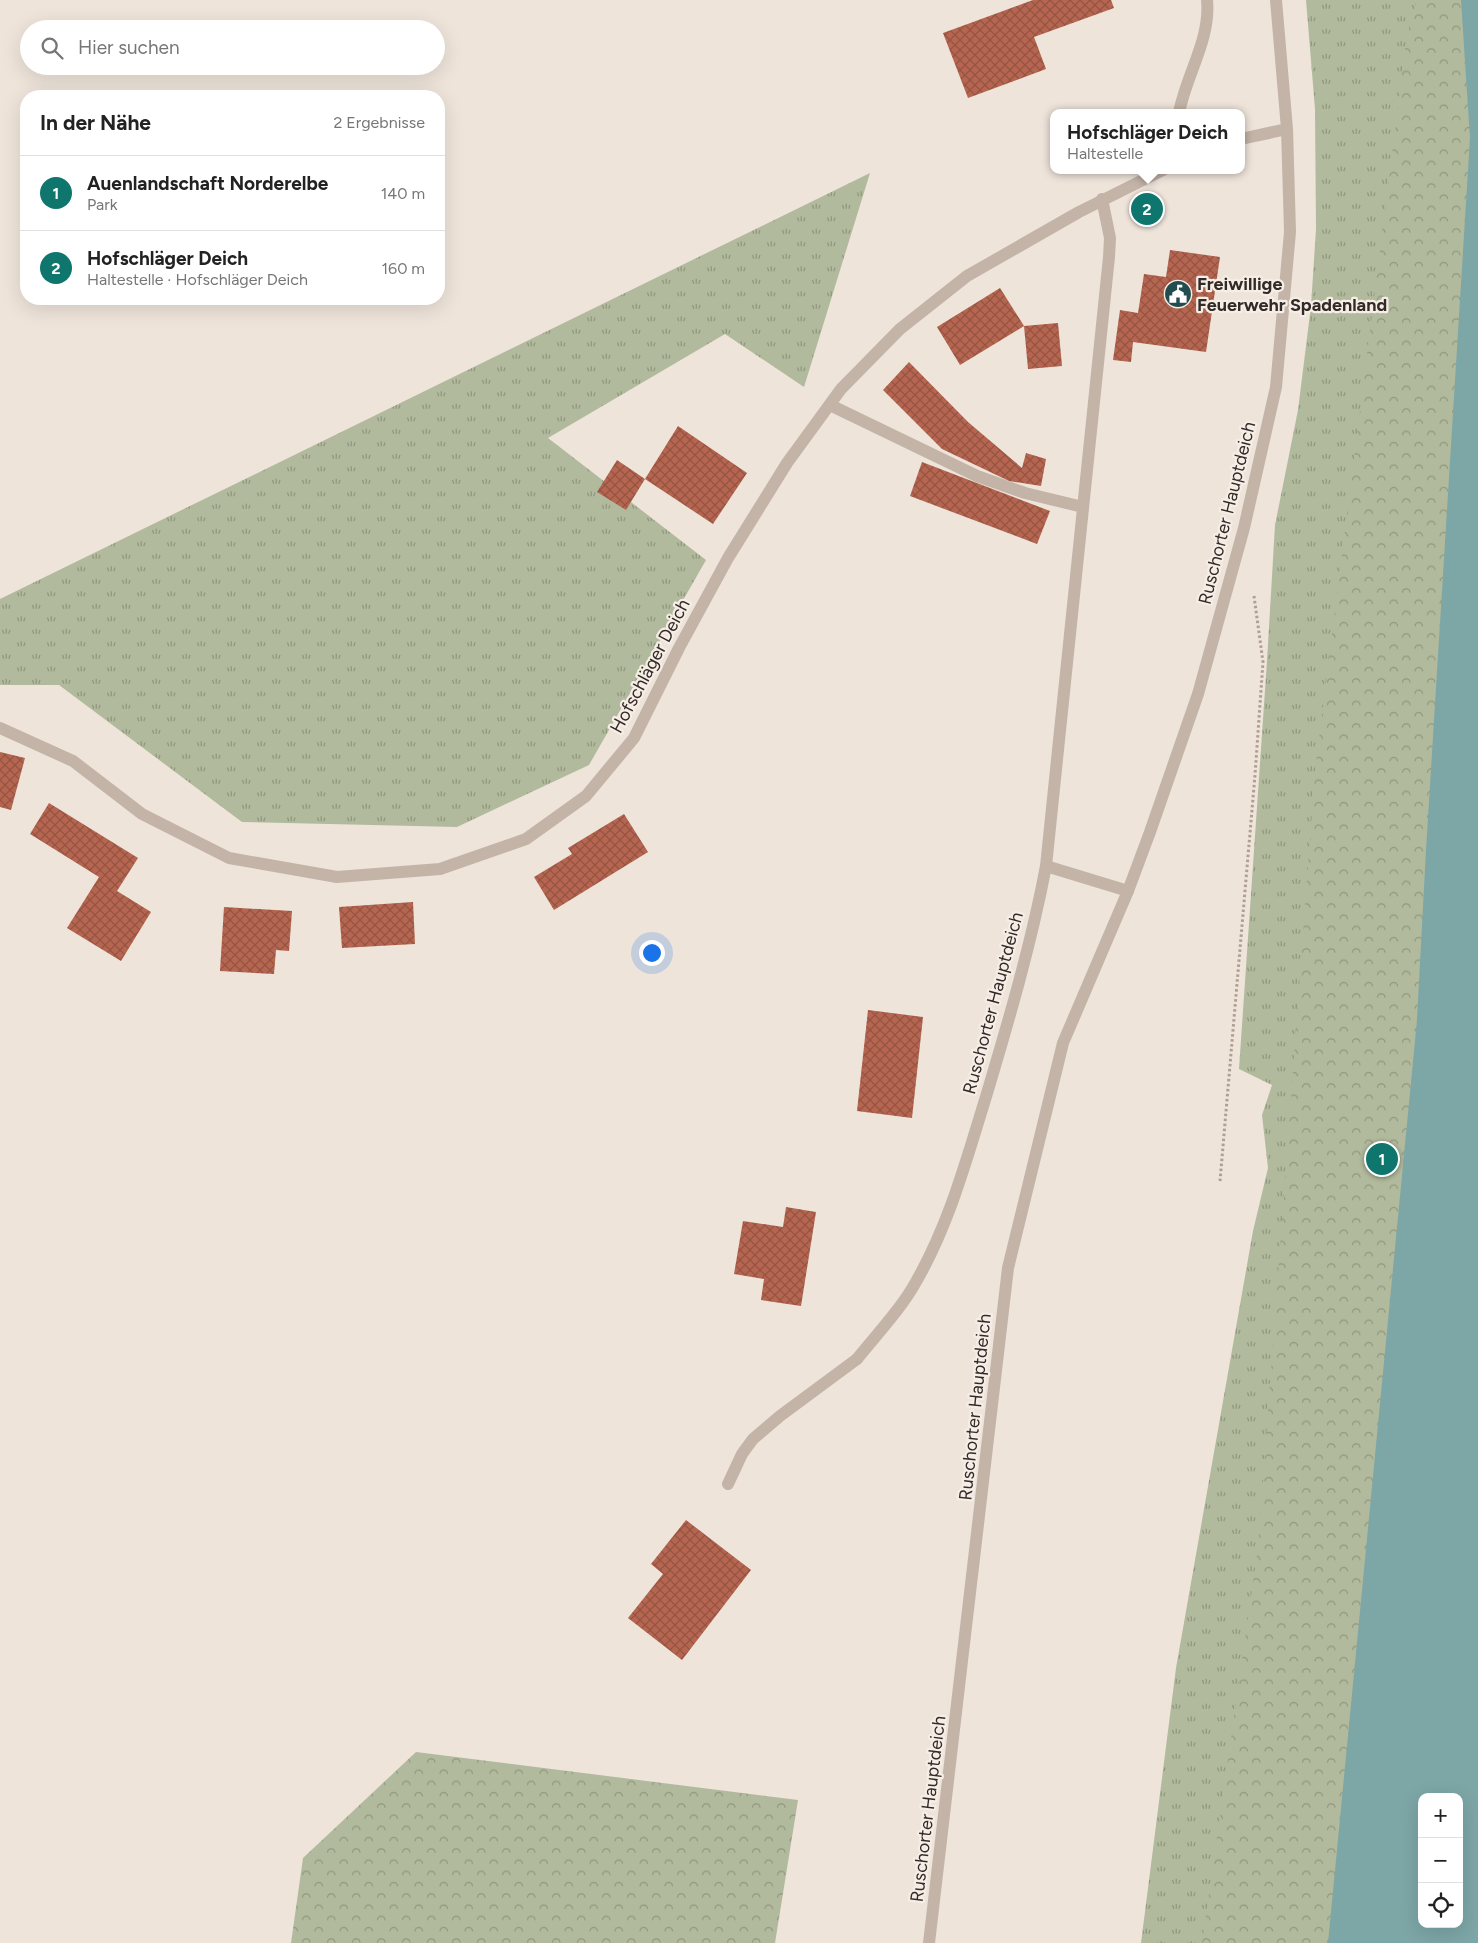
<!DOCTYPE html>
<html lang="de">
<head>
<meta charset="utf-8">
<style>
	body { margin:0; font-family:Figtree,sans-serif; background:#f6f6f6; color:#222 }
	.controls { position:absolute; right:15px; bottom:15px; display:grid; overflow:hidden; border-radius:10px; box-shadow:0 5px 20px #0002 }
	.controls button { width:45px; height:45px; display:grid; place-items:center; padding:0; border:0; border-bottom:1px solid #e0e0e0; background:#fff; color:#222; font:25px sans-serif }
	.you { position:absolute; left:651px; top:952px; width:18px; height:18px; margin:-12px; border:4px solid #fff; border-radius:50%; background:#1a73e8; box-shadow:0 0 0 8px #1a73e833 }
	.badge { display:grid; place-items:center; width:32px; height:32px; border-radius:50%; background:#0f766e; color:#fff; font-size:16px; font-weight:700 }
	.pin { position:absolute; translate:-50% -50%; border:2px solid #fff; box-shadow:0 1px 5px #0006 }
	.popup { position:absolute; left:1050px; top:109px; width:195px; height:65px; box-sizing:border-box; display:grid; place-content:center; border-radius:10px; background:#fff; filter:drop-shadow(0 1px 4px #0005); font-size:16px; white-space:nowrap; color:#767676 }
	.popup b { font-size:19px; color:#222 }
	.popup::after { content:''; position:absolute; left:50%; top:100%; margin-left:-10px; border:10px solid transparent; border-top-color:#fff }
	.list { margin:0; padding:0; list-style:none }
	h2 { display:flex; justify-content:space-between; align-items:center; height:65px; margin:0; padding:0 20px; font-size:21px }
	h2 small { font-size:16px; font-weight:400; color:#767676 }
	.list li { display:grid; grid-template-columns:32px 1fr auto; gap:15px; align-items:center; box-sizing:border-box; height:75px; padding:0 20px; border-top:1px solid #e0e0e0 }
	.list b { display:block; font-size:19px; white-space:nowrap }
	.list p { margin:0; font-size:16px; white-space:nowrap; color:#767676 }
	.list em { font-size:16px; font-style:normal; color:#767676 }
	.icon { flex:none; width:28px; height:28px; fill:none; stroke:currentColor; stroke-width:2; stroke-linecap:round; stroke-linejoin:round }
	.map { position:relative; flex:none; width:1478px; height:1943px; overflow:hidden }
	.search { position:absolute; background:#fff; box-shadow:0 5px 20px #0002; left:20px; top:20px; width:425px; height:55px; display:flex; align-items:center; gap:12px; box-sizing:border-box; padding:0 18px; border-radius:28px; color:#767676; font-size:19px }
	.panel { position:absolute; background:#fff; box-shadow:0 5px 20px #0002; left:20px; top:90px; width:425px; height:215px; border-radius:20px }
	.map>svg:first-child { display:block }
</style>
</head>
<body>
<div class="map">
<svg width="1478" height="1943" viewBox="0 0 1478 1943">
	<defs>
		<pattern id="grass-tufts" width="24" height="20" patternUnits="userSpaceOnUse" patternTransform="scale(1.25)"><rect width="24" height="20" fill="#b1ba9c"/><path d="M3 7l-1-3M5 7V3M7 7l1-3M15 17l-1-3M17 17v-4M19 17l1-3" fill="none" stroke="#91977f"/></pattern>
		<pattern id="forest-crowns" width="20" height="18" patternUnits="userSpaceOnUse" patternTransform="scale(1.25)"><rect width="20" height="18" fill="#b1ba9c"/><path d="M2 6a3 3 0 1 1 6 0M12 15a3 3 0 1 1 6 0" fill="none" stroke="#91977f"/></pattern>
		<pattern id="building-cross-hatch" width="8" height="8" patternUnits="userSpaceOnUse" patternTransform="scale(1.25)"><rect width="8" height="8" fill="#b66650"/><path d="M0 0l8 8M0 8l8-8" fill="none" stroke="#955442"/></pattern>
	</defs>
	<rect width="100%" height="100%" fill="#eee4da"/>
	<!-- grass -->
	<g fill="url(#grass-tufts)">
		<polygon points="1306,0 1461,0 1328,1943 1141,1943 1176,1668 1253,1231 1268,1168 1262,1115 1272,1085 1239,1069 1267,661 1275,525 1298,410 1311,306 1316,229 1315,109"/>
		<polygon points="870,173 804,387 725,334 548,438 706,560 589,765 457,827 242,822 59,685 0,685 0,599"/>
	</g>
	<!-- forest -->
	<g fill="url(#forest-crowns)" fill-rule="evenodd">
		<path d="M1417 0H1478V1943H1202L1258 1547 1315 771 1407 34ZM1422 1797H1459V1924H1422Z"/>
		<polygon points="416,1752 798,1800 775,1943 291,1943 303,1858"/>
	</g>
	<!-- water -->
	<path fill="#7da6a7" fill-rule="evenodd" d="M1461 0H1478V1943H1328L1417 1020 1426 850 1470 138ZM1422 1797H1459V1924H1422Z"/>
	<!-- building -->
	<g fill="url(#building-cross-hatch)">
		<polygon points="1033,0 1111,0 1114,8 1034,37 1046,69 968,98 943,33"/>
		<polygon points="1170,250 1220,257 1206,352 1133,342 1131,362 1113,360 1120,310 1138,313 1144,274 1166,277"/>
		<polygon points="1000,288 1024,326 960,365 937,327"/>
		<polygon points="1058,323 1062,366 1028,369 1024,326"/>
		<polygon points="909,362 968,422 1022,468 1026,453 1046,459 1041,486 1009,481 942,449 883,390"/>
		<polygon points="678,426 747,473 713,524 645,479 626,510 597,492 617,460 645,479"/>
		<polygon points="922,462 1050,511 1037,544 910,496"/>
		<polygon points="0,752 25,758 11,810 0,807"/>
		<polygon points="49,803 138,858 117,891 151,912 121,961 67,928 99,877 30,834"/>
		<polygon points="624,814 648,852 554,910 534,877 572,854 568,848"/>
		<polygon points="413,902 415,944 342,948 339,907"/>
		<polygon points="224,907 292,911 289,951 276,950 274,974 220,971"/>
		<polygon points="868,1010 923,1017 912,1118 857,1111"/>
		<polygon points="786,1207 816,1212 801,1306 761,1300 764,1279 734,1274 743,1221 783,1227"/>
		<polygon points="686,1520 751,1570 682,1660 628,1618 663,1574 651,1564"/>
	</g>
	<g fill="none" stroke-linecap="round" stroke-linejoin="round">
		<!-- path -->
		<polyline stroke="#af9e92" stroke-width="3" stroke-dasharray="2.5 2.5" stroke-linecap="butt" points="1220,1181 1255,775 1263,662 1254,596"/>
		<!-- service -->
		<g stroke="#c4b4a8" stroke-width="12">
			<path d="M1179 113C1186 75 1211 39 1207 0"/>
			<polyline points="830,405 977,476 1025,493 1083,507"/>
			<polyline points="728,1484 742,1454 753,1439 780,1416 857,1359"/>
		</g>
		<!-- minor -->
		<g stroke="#c4b4a8" stroke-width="12">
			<polyline points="1102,199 1110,238 1109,257 1046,866 1128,891"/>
			<path d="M857 1359C877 1334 902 1308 917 1280 949 1224 966 1161 985 1100 1008 1023 1031 945 1046 866"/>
			<polyline points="929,1943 1008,1268 1063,1043 1128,891 1150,832 1198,694 1244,528 1276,387 1290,232 1287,129"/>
		</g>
		<!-- tertiary -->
		<g stroke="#c4b4a8" stroke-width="12">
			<polyline points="1241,139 1287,129 1276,0"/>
			<polyline points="0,728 73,761 142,814 229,858 337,877 440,869 526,839 586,796 634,738 679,648 728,558 787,463 841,389 900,329 967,276 1079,212 1163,170"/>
		</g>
	</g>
	<!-- icons -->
	<defs>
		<g id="civic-disc" transform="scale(1.4375)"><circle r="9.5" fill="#224c4e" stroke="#f6eee6"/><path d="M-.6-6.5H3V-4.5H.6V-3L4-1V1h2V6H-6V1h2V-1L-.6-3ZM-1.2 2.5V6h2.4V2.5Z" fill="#fff"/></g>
	</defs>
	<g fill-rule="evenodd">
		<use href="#civic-disc" x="1178" y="294"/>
	</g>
	<g text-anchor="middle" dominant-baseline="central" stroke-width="4.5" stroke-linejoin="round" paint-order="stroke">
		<!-- poi labels -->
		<g font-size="18" font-weight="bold" fill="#322a27" stroke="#f6eee6" text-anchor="start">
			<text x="1197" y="284">Freiwillige<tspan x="1197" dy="21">Feuerwehr Spadenland</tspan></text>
		</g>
		<!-- street labels -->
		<g font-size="18" fill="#322a27" stroke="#f6eee6">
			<text transform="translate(1227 513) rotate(-76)">Ruschorter Hauptdeich</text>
			<text transform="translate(650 666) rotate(-62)">Hofschläger Deich</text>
			<text transform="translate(993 1003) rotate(-75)">Ruschorter Hauptdeich</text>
			<text transform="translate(975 1407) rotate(-84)">Ruschorter Hauptdeich</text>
			<text transform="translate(928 1809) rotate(-83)">Ruschorter Hauptdeich</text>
		</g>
	</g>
</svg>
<div class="controls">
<button>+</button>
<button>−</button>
<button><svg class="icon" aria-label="locate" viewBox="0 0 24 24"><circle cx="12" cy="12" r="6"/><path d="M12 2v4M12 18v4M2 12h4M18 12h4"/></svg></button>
</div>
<div class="you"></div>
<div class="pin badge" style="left:1382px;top:1159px">1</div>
<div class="pin badge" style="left:1147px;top:209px">2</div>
<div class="popup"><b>Hofschläger Deich</b>Haltestelle</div>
<div class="search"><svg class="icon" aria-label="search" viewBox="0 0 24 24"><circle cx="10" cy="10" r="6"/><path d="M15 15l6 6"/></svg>Hier suchen</div>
<section class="panel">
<h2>In der Nähe<small>2 Ergebnisse</small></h2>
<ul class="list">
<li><span class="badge">1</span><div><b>Auenlandschaft Norderelbe</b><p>Park</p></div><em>140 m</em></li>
<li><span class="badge">2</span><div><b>Hofschläger Deich</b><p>Haltestelle · Hofschläger Deich</p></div><em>160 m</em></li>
</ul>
</section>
</div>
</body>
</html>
